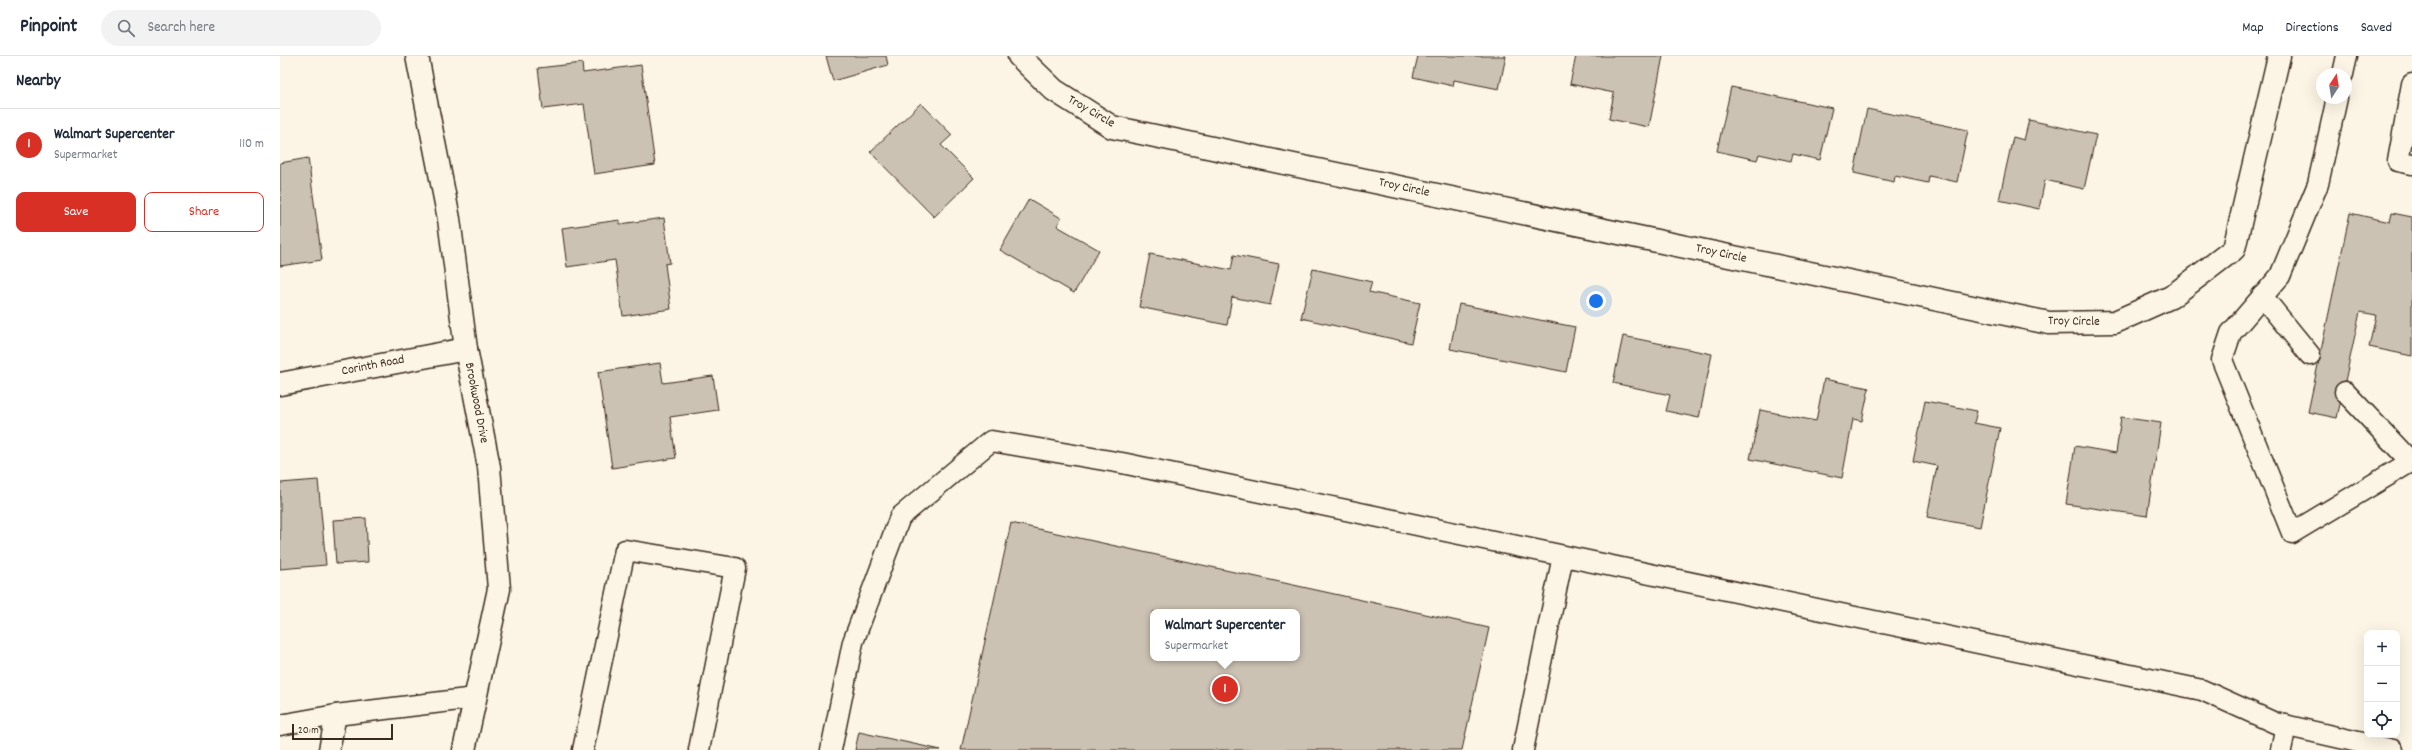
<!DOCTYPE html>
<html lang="en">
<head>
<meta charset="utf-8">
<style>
	body { margin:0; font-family:Dekko,sans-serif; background:#f2f2f3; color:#1f2937 }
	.controls { position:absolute; right:12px; bottom:12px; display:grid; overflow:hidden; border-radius:8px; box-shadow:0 4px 16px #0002 }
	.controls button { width:36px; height:36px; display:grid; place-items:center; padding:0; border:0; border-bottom:1px solid #e0e1e3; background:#fff; color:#1f2937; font:20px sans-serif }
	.compass { position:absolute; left:2036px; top:12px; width:36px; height:36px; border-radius:50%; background:#fff; box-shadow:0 4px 16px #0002; rotate:12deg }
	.scale { position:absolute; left:12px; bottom:10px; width:101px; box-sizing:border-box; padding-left:4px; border:2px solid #3b2a1e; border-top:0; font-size:11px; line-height:14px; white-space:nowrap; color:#3b2a1e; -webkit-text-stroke:3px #fcf5e5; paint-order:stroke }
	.you { position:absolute; left:1316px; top:245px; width:14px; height:14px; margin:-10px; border:3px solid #fff; border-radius:50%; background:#1a73e8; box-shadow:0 0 0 6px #1a73e833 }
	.badge { display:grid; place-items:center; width:26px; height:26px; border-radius:50%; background:#d93025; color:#fff; font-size:13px; font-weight:700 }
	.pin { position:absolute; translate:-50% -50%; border:2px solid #fff; box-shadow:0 1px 4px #0006 }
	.popup { position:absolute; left:870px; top:553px; width:150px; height:52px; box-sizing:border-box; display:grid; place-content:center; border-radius:8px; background:#fff; filter:drop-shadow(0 1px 3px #0005); font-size:13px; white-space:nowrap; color:#747a83 }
	.popup b { font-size:15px; color:#1f2937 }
	.popup::after { content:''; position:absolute; left:50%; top:100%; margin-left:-8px; border:8px solid transparent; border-top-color:#fff }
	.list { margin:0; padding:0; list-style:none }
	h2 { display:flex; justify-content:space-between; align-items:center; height:52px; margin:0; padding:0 16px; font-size:17px }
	h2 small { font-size:13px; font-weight:400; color:#747a83 }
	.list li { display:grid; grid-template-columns:26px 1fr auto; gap:12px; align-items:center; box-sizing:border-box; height:72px; padding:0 16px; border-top:1px solid #e0e1e3 }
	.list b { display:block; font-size:15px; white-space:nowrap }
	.list p { margin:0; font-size:13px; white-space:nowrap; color:#747a83 }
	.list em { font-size:13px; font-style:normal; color:#747a83 }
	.actions { display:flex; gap:8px; padding:12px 16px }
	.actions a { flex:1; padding:9px 0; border:1px solid #d93025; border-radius:8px; text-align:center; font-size:14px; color:#d93025 }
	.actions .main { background:#d93025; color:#fff }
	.icon { flex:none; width:22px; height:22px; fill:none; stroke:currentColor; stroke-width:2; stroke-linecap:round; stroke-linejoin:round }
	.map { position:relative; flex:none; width:2132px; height:694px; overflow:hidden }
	header { display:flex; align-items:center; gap:24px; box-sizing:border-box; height:56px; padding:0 20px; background:#fff; border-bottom:1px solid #e0e1e3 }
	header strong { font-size:19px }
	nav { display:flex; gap:22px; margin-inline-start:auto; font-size:14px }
	.search { width:280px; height:36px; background:#f2f2f3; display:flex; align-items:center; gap:10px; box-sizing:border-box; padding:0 14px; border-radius:22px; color:#747a83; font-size:15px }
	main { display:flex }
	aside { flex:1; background:#fff }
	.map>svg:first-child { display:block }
</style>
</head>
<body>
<header>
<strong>Pinpoint</strong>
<div class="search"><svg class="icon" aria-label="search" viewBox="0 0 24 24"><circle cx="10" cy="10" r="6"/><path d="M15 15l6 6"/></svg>Search here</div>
<nav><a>Map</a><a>Directions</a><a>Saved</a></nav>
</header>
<main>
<aside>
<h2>Nearby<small></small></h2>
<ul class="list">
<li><span class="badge">1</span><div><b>Walmart Supercenter</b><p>Supermarket</p></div><em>110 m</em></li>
</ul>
<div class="actions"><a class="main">Save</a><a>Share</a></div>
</aside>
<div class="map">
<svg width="2132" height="694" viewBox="0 0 2132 694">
	<rect width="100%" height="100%" fill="#fcf5e5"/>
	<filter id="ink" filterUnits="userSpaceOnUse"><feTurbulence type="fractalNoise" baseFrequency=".025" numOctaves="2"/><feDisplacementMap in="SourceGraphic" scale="8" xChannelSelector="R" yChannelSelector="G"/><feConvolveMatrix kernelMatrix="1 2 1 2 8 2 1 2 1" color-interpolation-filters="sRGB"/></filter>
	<g filter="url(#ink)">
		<!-- building -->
		<g fill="#ccc2b3" stroke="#3b2a1e" fill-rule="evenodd">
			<polygon points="546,0 606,0 608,9 553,25"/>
			<polygon points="1138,0 1226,0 1219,33 1174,24 1173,30 1133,21"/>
			<polygon points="1296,0 1383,0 1369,71 1329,63 1334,37 1290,28"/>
			<polygon points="302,7 303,17 361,9 375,109 314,118 304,48 263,53 258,12"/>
			<polygon points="1451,31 1552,52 1540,104 1513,98 1511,105 1479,98 1477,104 1437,95"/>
			<polygon points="641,47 672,79 661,89 694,122 654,161 590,96"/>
			<polygon points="1587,53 1688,74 1677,126 1649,120 1648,127 1615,120 1614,126 1574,117"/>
			<polygon points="1749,64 1816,79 1804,133 1765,124 1759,153 1719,144 1733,81 1744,84"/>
			<polygon points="28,102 42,204 0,210 0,107"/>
			<polygon points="749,143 781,162 777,170 819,194 794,237 720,194"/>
			<polygon points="2070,157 2110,166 2112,157 2132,161 2132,300 2089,291 2096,259 2080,256 2057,362 2028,356"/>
			<polygon points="384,162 390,207 385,208 391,253 343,260 335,204 287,211 282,172 340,164 340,168"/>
			<polygon points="870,198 951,214 954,199 999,208 990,249 952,241 947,269 859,251"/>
			<polygon points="1033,213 1092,226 1089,236 1140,247 1131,287 1021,262"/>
			<polygon points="1179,248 1295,271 1286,316 1170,293"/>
			<polygon points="1343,280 1432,298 1419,362 1386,355 1390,339 1333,327"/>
			<polygon points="380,307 383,327 433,320 438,354 390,361 396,402 332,412 318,316"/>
			<polygon points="1544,323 1589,332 1582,365 1573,363 1562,422 1470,403 1480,354 1536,365"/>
			<polygon points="1645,345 1697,355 1694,367 1720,372 1700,471 1647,461 1657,410 1633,405"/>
			<polygon points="1841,361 1881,367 1867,460 1786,448 1795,390 1836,397"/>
			<polygon points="38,424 46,509 0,513 0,427"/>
			<polygon points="86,462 88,506 56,508 53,464"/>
			<path d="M731 467 1209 572 1182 694H681ZM873 556H1017V602H873Z"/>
			<polygon points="579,676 661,694 575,694"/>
		</g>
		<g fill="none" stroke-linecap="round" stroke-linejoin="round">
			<!-- lane casing -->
			<g stroke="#3b2a1e" stroke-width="23">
				<g id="lane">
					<polyline points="2063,18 2067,0"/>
					<polyline points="2132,28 2118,105 2132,108"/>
					<polyline points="2057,42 2038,128 2000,220 1951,277 1942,304 2012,477 2132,405"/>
					<polyline points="1982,240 2030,299"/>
					<polyline points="2065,336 2131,406"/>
					<polyline points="0,669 56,659 195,642"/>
					<polyline points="49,694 56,659"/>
					<polyline points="303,694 345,494 455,512 419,694"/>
					<polyline points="551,694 573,586 620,461 711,385 842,407 1922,634 1995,667 2113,694"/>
					<polyline points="1243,694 1283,500"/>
					<polyline points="2001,694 2006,669"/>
				</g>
			</g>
			<!-- street casing -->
			<g stroke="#3b2a1e" stroke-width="25">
				<g id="street">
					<polyline points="137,0 169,163 186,293 209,411 219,533 184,694"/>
					<polyline points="739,0 774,34 832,71 1769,267 1835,266 1891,241 1954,193 1999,0"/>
					<polyline points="0,328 186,293"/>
				</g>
			</g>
			<!-- lane -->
			<use href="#lane" stroke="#fcf5e5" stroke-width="20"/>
			<!-- street -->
			<use href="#street" stroke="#fcf5e5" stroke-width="22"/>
		</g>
	</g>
	<g text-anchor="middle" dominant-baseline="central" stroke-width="3" stroke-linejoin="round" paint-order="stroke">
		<!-- street labels -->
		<g font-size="13" fill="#3b2a1e" stroke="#fcf5e5">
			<text transform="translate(811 56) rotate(30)">Troy Circle</text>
			<text transform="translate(1124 132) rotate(12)">Troy Circle</text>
			<text transform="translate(1441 198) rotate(12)">Troy Circle</text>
			<text transform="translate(1794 266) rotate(1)">Troy Circle</text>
			<text transform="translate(93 310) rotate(-11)">Corinth Road</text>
			<text transform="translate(196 347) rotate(79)">Brookwood Drive</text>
		</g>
	</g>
</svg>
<div class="controls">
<button>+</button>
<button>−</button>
<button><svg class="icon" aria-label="locate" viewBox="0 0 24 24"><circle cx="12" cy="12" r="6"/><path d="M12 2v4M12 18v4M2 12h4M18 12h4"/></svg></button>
</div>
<svg class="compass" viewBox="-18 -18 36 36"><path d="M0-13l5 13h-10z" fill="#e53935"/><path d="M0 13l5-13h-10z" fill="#747a83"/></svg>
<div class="scale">20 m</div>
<div class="you"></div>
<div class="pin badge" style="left:945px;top:633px">1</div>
<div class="popup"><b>Walmart Supercenter</b>Supermarket</div>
</div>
</main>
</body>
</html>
